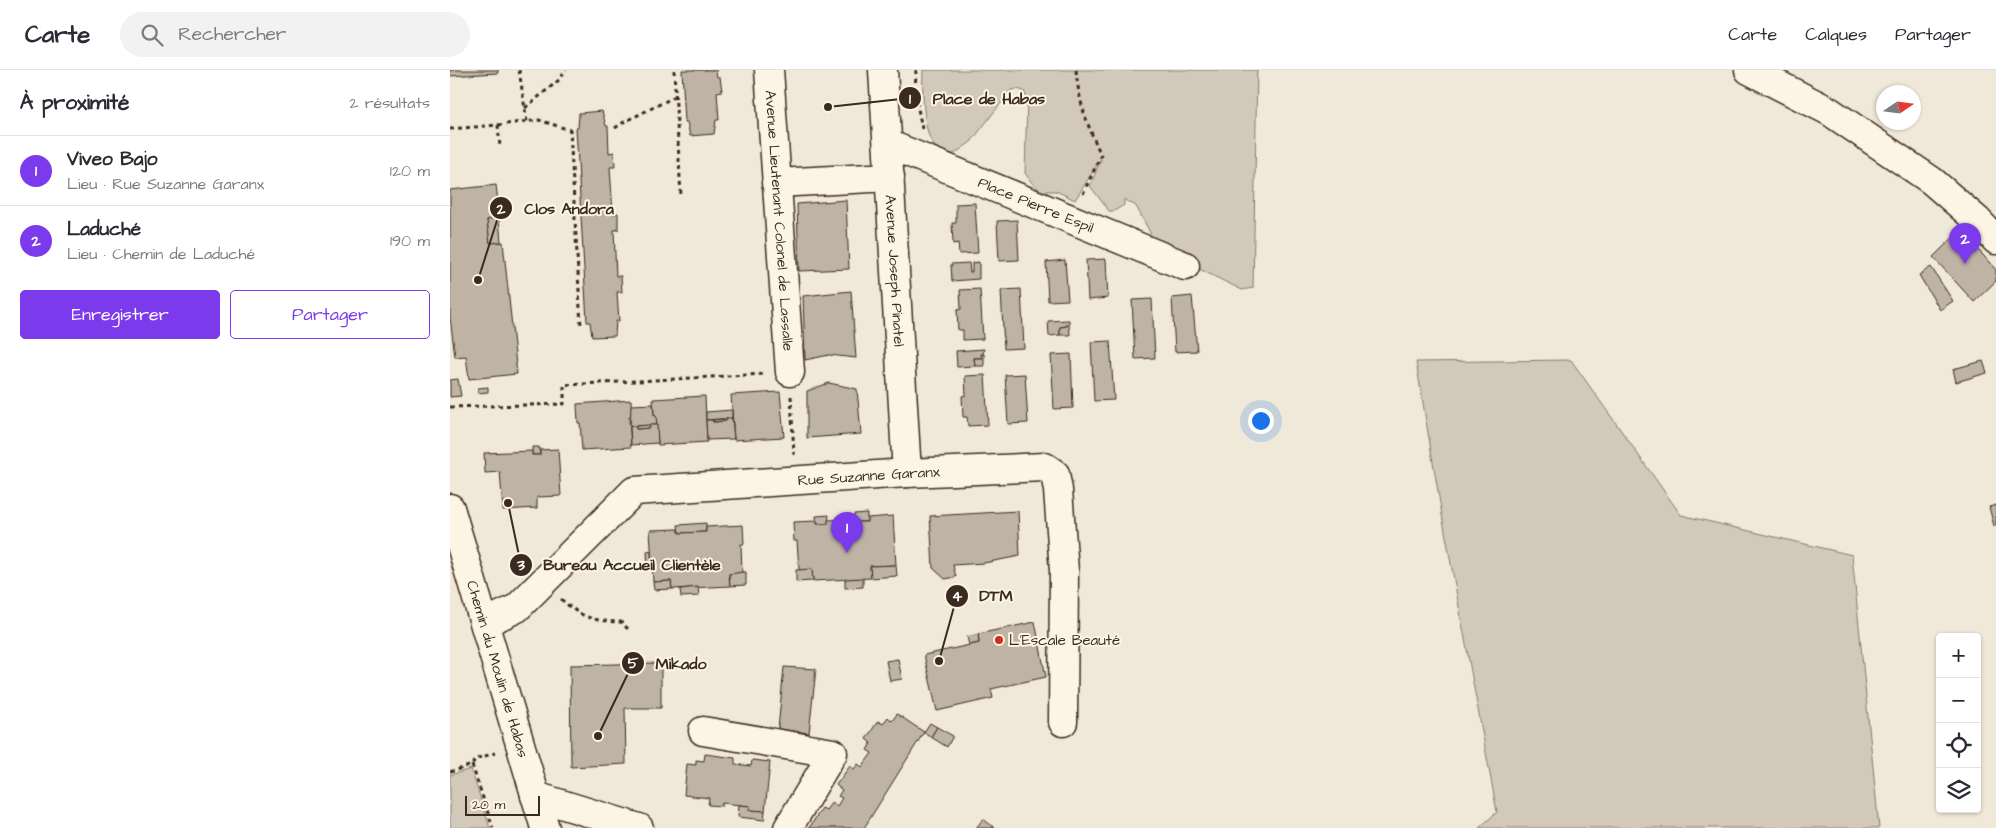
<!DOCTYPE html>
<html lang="fr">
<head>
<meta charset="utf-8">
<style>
	body { margin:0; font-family:"Architects Daughter",sans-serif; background:#f2f2f3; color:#2b2b33 }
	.controls { position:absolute; right:15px; bottom:15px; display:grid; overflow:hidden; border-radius:5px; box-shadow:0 1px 4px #0004 }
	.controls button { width:45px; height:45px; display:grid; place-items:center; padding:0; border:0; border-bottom:1px solid #e1e1e2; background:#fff; color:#2b2b33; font:25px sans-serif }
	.compass { position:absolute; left:1426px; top:15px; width:45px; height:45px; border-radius:50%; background:#fff; box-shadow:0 1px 4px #0004; rotate:77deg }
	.scale { position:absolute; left:15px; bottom:12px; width:75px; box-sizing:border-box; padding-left:5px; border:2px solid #3b2a1e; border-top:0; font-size:14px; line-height:18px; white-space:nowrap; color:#3b2a1e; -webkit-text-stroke:4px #fcf5e5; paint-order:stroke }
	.you { position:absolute; left:810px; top:350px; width:18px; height:18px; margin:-12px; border:4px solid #fff; border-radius:50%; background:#1a73e8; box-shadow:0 0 0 8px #1a73e833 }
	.badge { display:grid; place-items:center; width:32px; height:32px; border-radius:50%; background:#7c3aed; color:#fff; font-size:16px; font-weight:700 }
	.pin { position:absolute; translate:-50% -41px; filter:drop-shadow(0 1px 2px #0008) }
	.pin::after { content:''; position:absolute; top:26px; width:18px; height:15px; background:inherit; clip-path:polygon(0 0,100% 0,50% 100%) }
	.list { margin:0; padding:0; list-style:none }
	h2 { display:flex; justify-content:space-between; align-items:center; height:65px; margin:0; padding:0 20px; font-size:21px }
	h2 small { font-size:16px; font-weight:400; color:#7c7c81 }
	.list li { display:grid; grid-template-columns:32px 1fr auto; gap:15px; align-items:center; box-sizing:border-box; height:70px; padding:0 20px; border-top:1px solid #e1e1e2 }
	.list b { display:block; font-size:19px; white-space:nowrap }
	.list p { margin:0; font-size:16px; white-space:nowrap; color:#7c7c81 }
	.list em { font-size:16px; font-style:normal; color:#7c7c81 }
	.actions { display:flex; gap:10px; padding:15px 20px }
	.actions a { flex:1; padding:11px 0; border:1px solid #7c3aed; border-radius:5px; text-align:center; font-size:18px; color:#7c3aed }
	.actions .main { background:#7c3aed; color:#fff }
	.icon { flex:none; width:28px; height:28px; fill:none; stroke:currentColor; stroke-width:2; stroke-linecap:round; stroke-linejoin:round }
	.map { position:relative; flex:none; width:1546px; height:758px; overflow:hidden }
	header { display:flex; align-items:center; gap:30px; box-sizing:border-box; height:70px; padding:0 25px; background:#fff; border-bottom:1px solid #e1e1e2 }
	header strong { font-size:24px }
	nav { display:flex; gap:28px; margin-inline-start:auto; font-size:18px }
	.search { width:350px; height:45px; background:#f2f2f3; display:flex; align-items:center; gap:12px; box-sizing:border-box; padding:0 18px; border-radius:28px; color:#7c7c81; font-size:19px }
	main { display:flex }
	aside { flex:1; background:#fff }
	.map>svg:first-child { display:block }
</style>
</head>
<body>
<header>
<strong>Carte</strong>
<div class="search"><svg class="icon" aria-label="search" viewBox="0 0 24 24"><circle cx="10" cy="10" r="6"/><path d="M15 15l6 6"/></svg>Rechercher</div>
<nav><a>Carte</a><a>Calques</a><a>Partager</a></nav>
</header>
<main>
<aside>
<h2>À proximité<small>2 résultats</small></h2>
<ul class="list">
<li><span class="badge">1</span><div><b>Viveo Bajo</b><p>Lieu · Rue Suzanne Garanx</p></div><em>120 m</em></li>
<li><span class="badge">2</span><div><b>Laduché</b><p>Lieu · Chemin de Laduché</p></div><em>190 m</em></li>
</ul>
<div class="actions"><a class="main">Enregistrer</a><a>Partager</a></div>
</aside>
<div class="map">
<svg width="1546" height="758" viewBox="0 0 1546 758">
	<rect width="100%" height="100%" fill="#f0e9d9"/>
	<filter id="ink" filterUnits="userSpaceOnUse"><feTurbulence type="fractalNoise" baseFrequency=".02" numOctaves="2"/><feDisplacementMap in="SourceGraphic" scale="10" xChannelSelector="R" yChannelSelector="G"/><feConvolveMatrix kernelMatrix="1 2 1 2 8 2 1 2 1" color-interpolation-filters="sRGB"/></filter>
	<g filter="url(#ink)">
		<!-- green -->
		<g fill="#d2c9ba" stroke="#867a6c">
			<path d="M473 0H807L803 218 792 220 743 196 705 172 686 136 674 129V135L664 141H659L640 116 651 89 625 130 606 121H591L582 113 575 103 577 29 574 21 567 19 561 20 521 72 504 84C495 83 489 81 483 74 473 61 472 17 473 0Z"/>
			<polygon points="1121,290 1231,445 1402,485 1429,758 1029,758 1047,742 992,445 966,292"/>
			<polygon points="21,699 40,758 0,758 0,705"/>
		</g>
		<!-- building -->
		<g fill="#beb3a4" stroke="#3b2a1e">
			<polygon points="0,0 48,0 48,3 0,6"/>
			<polygon points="232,0 266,0 267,7 270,7 272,21 267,22 269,50 266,50 264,64 240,66 237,52 235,52"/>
			<polygon points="152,41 156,56 158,56 159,83 164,82 165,97 160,97 163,144 168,143 168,160 164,160 166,206 171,206 172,222 167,222 169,251 166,251 165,266 142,267 140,252 137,252 126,58 128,58 129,43"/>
			<polygon points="46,115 50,148 37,150 40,173 53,172 67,304 19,309 16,286 5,287 0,247 0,120"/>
			<polygon points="396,130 399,199 349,201 347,134"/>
			<polygon points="525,133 528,183 509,184 508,173 503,174 502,153 506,153 506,134"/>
			<polygon points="49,148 51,172 40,173 37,150"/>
			<polygon points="567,150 569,190 549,191 547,151"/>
			<polygon points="1511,160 1546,200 1546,211 1524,232 1483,187"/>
			<polygon points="656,189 658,228 638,230 636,190"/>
			<polygon points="615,190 618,230 598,231 596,192"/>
			<polygon points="529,192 529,209 502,211 501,194 519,193 520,202 522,202 522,193"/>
			<polygon points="1481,197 1503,231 1490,240 1469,205"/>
			<polygon points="530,219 533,269 513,270 513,260 508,260 507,240 511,239 510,220"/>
			<polygon points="571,219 574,278 554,279 551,220"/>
			<polygon points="401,221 406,288 379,285 355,290 353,226"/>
			<polygon points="742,226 747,281 725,282 722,228"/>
			<polygon points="702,229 705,288 685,289 682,230"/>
			<polygon points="619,250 619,254 617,256 610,257 610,265 599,266 598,251"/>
			<polygon points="617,254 619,254 620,265 610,265 610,257 617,256"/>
			<polygon points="660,271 664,330 644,331 641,272"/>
			<polygon points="534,279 532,288 524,288 525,296 507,297 506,281"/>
			<polygon points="531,284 534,284 534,296 525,296 524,288 532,288"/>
			<polygon points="621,284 623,338 604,339 601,285"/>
			<polygon points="1533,291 1537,303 1506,312 1503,299"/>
			<polygon points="575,304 578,353 558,354 555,305"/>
			<polygon points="535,305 538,355 518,356 517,347 513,347 512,326 516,325 515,306"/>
			<polygon points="8,309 11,326 0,327 0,310"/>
			<polygon points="379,313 407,319 411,364 357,368 357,321"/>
			<polygon points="38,317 38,322 28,323 28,318"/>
			<polygon points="330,322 334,367 284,370 281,325"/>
			<polygon points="255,326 257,372 208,375 206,346 204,345 203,329"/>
			<polygon points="181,330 182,347 179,347 181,377 132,380 130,353 128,353 127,334"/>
			<polygon points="203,334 204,345 206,346 207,355 180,356 181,335"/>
			<polygon points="282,340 282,348 256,350 256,342"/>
			<polygon points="282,348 284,369 257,370 256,350 263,350 263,352 276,351 276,349"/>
			<polygon points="276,349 276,351 263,352 263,350"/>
			<polygon points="199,355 207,355 208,373 181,375 180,356 186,356 186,359 200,358"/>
			<polygon points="199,355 200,358 186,359 186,356"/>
			<polygon points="82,377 89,377 90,385 82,385"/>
			<polygon points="108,379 111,426 87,427 87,438 53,440 50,402 35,403 34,383 82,381 82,385 90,385 90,380"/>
			<polygon points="1546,435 1546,456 1544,456 1539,437"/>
			<polygon points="568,441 570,486 534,493 503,495 506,507 495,509 483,498 480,446"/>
			<polygon points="417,443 417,452 405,452 404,444"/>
			<polygon points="379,445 378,454 367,454 366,446"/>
			<polygon points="443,446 446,495 420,496 421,508 363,511 362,499 349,500 347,471 344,471 343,452 367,451 367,454 378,454 378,450 404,449 405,452 417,452 417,448"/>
			<polygon points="256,453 256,462 229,463 228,455"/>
			<polygon points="293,455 294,474 291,474 292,503 279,504 280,516 222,519 221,511 203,512 200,460 228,459 229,463 256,462 256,457"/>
			<polygon points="201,481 202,500 198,500 197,482"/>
			<polygon points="446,495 447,506 421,508 420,496"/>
			<polygon points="362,499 363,511 346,512 346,500"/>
			<polygon points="293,502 296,502 296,515 280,516 279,504"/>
			<polygon points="413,508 413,517 395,518 395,509"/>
			<polygon points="221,511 222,519 204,520 203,512"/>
			<polygon points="248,517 249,526 231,527 230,519"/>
			<polygon points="585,552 596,607 541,619 543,628 487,641 474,585 529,573 528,564"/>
			<polygon points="528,564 529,573 519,575 517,567"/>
			<polygon points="448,589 452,609 440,611 436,591"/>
			<polygon points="211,593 211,638 175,638 176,694 121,697 120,595"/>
			<polygon points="334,597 366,599 359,663 328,659"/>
			<polygon points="447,644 474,662 414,758 359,758 372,738 376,740 382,732 387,736 392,728 388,726 392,720 386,715 400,696 404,699 408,694 412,697 422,683 417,680 421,673 416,669 428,651 433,654 438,647 442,651"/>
			<polygon points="480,653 487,657 481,667 474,662"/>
			<polygon points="487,657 503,666 497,677 481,667"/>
			<polygon points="255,684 285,688 285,694 301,696 302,690 320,692 315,741 299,740 300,736 272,733 272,736 258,735 259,728 234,725 237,694 246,695 246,690 254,691"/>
			<polygon points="289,735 300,736 299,740 315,741 314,750 288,747"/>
			<polygon points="533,749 545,758 526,758"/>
		</g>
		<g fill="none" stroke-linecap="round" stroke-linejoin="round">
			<!-- minor casing -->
			<g stroke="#3b2a1e" stroke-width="31">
				<g id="minor">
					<path id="s1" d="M319 0 340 302"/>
					<path id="s2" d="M433 0 457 403"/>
					<polyline points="1299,0 1379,41 1482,111 1527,150 1546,170"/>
					<path id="s3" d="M438 74 735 196"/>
					<polyline points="326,113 440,107"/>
					<path id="s4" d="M0 438 95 758"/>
					<path id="s5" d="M35 553 67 538 184 421 457 403 595 397 605 404 608 420 614 501 613 652"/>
					<polyline points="253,661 383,683 338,758"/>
					<polyline points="85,726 189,758"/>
				</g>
			</g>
			<!-- path -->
			<g stroke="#3b2a1e" stroke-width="3" stroke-dasharray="4 4" stroke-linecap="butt">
				<polyline points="69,0 77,52"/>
				<polyline points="224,0 231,126"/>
				<polyline points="466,0 465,23 472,59"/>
				<path d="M626 0C629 34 637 54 651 85L632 126"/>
				<polyline points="75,38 109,10 116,0"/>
				<polyline points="48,55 89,50 120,60 131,256"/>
				<polyline points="165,58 174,52 226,26"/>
				<polyline points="0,59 48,55 50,77"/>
				<polyline points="341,326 344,385"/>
				<polyline points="0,337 114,334 114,315 315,304"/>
				<path d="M111 529C131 548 144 551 171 552L180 561"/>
				<polyline points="22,695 43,758"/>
				<polyline points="0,702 22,695 25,689 45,683"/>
			</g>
			<!-- minor -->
			<use href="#minor" stroke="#fcf5e5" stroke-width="28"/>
		</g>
	</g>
	<!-- markers -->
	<circle fill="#c8321e" stroke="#fcf5e5" stroke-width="2" cx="549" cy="570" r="5"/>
	<g text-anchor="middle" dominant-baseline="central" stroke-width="4" stroke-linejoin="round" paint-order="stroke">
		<!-- street labels -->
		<g font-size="15" fill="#3b2a1e" stroke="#fcf5e5">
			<text stroke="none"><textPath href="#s3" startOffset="160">Place Pierre Espil</textPath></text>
			<text stroke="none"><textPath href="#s1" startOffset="151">Avenue Lieutenant Colonel de Lassalle</textPath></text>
			<text stroke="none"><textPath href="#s2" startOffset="201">Avenue Joseph Pinatel</textPath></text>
			<text stroke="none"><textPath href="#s5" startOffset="436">Rue Suzanne Garanx</textPath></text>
			<text stroke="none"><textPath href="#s4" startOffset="168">Chemin du Moulin de Habas</textPath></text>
		</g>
		<!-- poi labels -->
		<g font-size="15" fill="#3b2a1e" stroke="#fcf5e5" text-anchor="start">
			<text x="559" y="570">L'Escale Beauté</text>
		</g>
	</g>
	<!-- callouts -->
	<path fill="none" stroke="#3b2a1e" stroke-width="2" d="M378 37L460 28M28 210L51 138M58 433L71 495M489 591L507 526M148 666L183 593"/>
	<g fill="#3b2a1e" stroke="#fcf5e5" stroke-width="2">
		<circle cx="378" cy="37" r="5"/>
		<circle cx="28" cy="210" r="5"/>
		<circle cx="58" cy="433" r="5"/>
		<circle cx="489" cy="591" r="5"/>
		<circle cx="148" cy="666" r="5"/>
		<circle cx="460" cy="28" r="12"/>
		<circle cx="51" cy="138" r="12"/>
		<circle cx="71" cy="495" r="12"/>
		<circle cx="507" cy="526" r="12"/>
		<circle cx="183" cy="593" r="12"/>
	</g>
	<g font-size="15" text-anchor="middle" font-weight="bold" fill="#fff">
		<text x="460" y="34">1</text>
		<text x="51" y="144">2</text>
		<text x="71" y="500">3</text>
		<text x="507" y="531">4</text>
		<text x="183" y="598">5</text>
	</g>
	<g font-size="16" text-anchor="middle" font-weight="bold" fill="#3b2a1e" stroke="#fcf5e5" stroke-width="4" stroke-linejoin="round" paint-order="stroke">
		<text x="539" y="34">Place de Habas</text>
		<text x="119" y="144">Clos Andora</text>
		<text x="182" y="500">Bureau Accueil Clientèle</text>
		<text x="546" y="531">DTM</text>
		<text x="231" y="599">Mikado</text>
	</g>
</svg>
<div class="controls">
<button>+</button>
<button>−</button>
<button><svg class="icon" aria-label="locate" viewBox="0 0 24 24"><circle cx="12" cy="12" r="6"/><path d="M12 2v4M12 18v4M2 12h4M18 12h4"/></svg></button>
<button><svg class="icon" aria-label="layers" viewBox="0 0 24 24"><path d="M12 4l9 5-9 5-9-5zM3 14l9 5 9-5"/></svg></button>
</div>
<svg class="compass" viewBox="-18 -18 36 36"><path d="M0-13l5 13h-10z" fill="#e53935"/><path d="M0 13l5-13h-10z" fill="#7c7c81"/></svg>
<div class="scale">20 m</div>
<div class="you"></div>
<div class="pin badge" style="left:397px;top:483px">1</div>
<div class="pin badge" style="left:1515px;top:194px">2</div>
</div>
</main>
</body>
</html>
